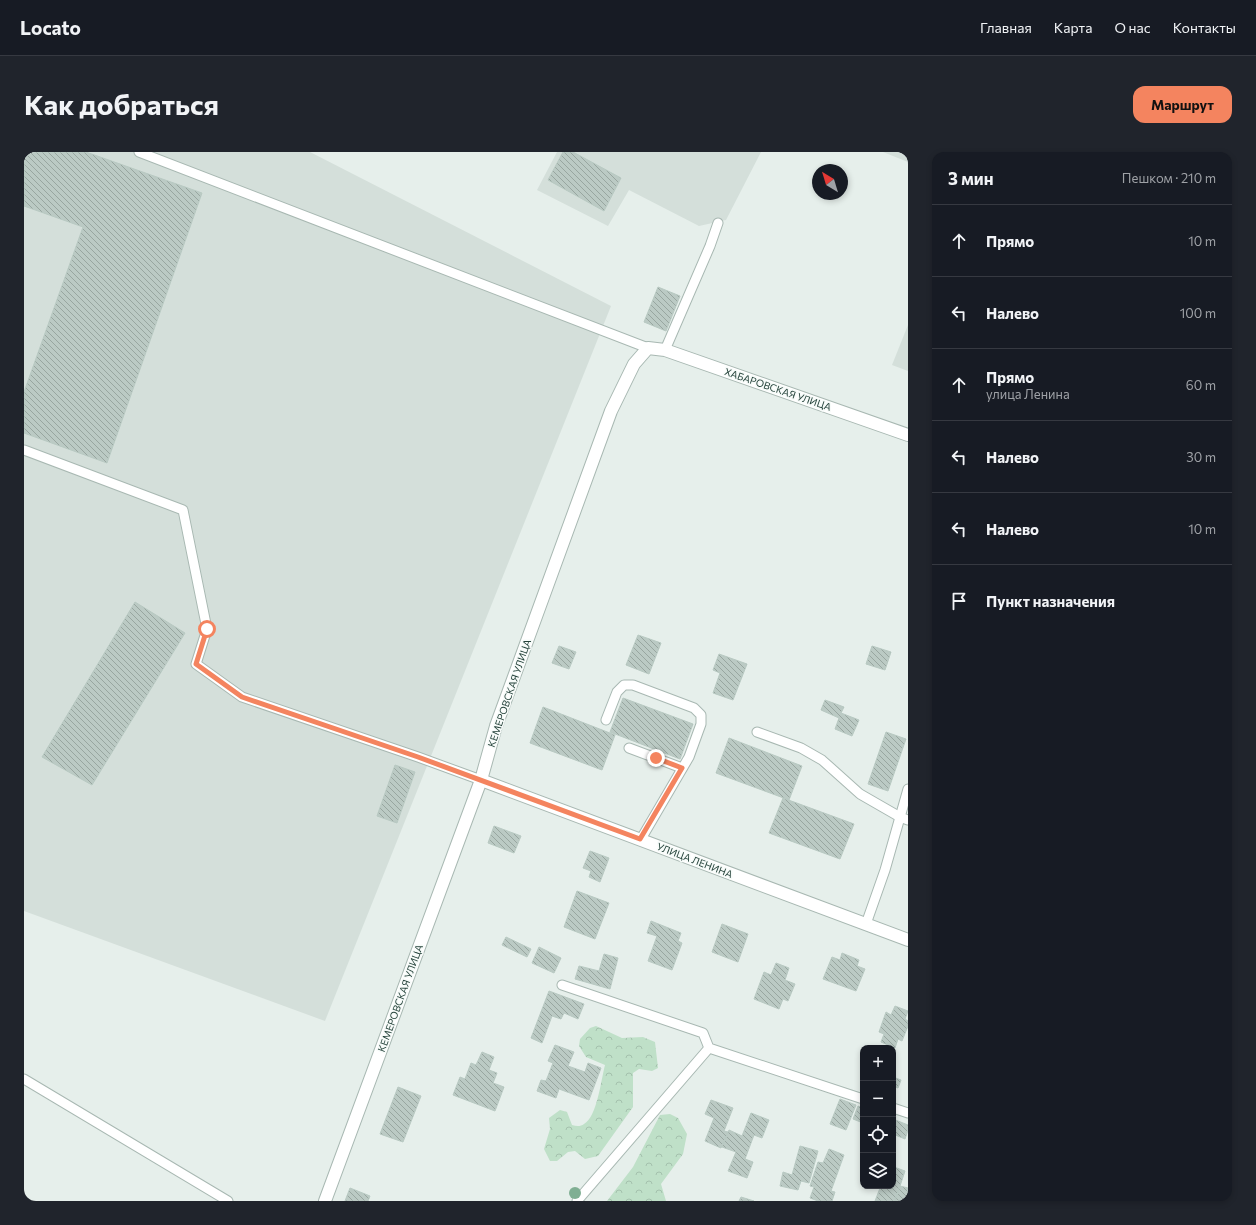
<!DOCTYPE html>
<html lang="ru">
<head>
<meta charset="utf-8">
<style>
	body { margin:0; font-family:Commissioner,sans-serif; background:#20242c; color:#f1f3f6 }
	.controls { position:absolute; right:12px; bottom:12px; display:grid; overflow:hidden; border-radius:8px; box-shadow:0 2px 6px #0003 }
	.controls button { width:36px; height:36px; display:grid; place-items:center; padding:0; border:0; border-bottom:1px solid #363941; background:#171b24; color:#f1f3f6; font:20px sans-serif }
	.compass { position:absolute; left:788px; top:12px; width:36px; height:36px; border-radius:50%; background:#171b24; box-shadow:0 2px 6px #0003; rotate:322deg }
	.stop { position:absolute; width:12px; height:12px; margin:-9px; border:3px solid #f4845f; border-radius:50%; background:#fff }
	.stop.end { background:#f4845f; border-color:#fff; box-shadow:0 1px 4px #0008 }
	.list { margin:0; padding:0; list-style:none }
	h2 { display:flex; justify-content:space-between; align-items:center; height:52px; margin:0; padding:0 16px; font-size:17px }
	h2 small { font-size:13px; font-weight:400; color:#9ea1a6 }
	.list li { display:grid; grid-template-columns:26px 1fr auto; gap:12px; align-items:center; box-sizing:border-box; height:72px; padding:0 16px; border-top:1px solid #363941 }
	.list b { display:block; font-size:15px; white-space:nowrap }
	.list p { margin:0; font-size:13px; white-space:nowrap; color:#9ea1a6 }
	.list em { font-size:13px; font-style:normal; color:#9ea1a6 }
	.icon { flex:none; width:22px; height:22px; fill:none; stroke:currentColor; stroke-width:2; stroke-linecap:round; stroke-linejoin:round }
	.map { position:relative; flex:none; width:884px; height:1049px; overflow:hidden; border-radius:12px }
	header { display:flex; align-items:center; gap:24px; box-sizing:border-box; height:56px; padding:0 20px; background:#171b24; border-bottom:1px solid #363941 }
	header strong { font-size:19px }
	nav { display:flex; gap:22px; margin-inline-start:auto; font-size:14px }
	.intro { display:flex; align-items:center; justify-content:space-between; box-sizing:border-box; height:96px; padding:0 24px }
	h1 { margin:0; font-size:28px }
	.button { padding:10px 18px; border-radius:12px; background:#f4845f; color:#111; font-size:14px; font-weight:700 }
	main { display:flex; gap:24px; padding:0 24px }
	aside { flex:1; background:#171b24; border-radius:12px; box-shadow:0 2px 6px #0003 }
	.map>svg:first-child { display:block }
</style>
</head>
<body>
<header>
<strong>Locato</strong>
<nav><a>Главная</a><a>Карта</a><a>О нас</a><a>Контакты</a></nav>
</header>
<div class="intro"><h1>Как добраться</h1><a class="button">Маршрут</a></div>
<main>
<div class="map">
<svg width="884" height="1049" viewBox="0 0 884 1049">
	<defs>
		<pattern id="forest-crowns" width="20" height="18" patternUnits="userSpaceOnUse"><rect width="20" height="18" fill="#bfe0c8"/><path d="M2 6a3 3 0 1 1 6 0M12 15a3 3 0 1 1 6 0" fill="none" stroke="#a4c1ad"/></pattern>
		<pattern id="building-back-hatch" width="6" height="6" patternUnits="userSpaceOnUse"><rect width="6" height="6" fill="#bbcac4"/><path d="M-1 5l2 2M0 0l6 6M5-1l2 2" fill="none" stroke="#98a6a0"/></pattern>
	</defs>
	<rect width="100%" height="100%" fill="#e6efeb"/>
	<!-- built -->
	<g fill="#d4dfda">
		<polygon points="0,0 286,0 587,154 301,869 0,759"/>
		<polygon points="533,0 737,0 702,68 675,74 605,38 584,74 513,38"/>
		<polygon points="859,0 884,0 884,10"/>
		<polygon points="884,173 884,219 868,213"/>
	</g>
	<!-- forest -->
	<g fill="url(#forest-crowns)">
		<path d="M572 874 598 886 619 885 631 890 634 916 628 919 615 917 609 921V955L574 1004 561 1007 551 999 544 1000 533 1009H526L520 997 526 977 525 966 536 958 543 960 548 973C552 974 556 975 560 972 573 965 577 928 581 913L562 905 555 894 556 887 566 876Z"/>
		<polygon points="646,962 654,966 663,982 659,1002 637,1032 642,1049 583,1049 609,1015 636,963"/>
	</g>
	<!-- building -->
	<g fill="url(#building-back-hatch)" stroke="#b8c9c2">
		<polygon points="0,0 62,0 178,41 83,311 0,281 0,240 59,75 0,54"/>
		<polygon points="539,0 549,0 597,26 580,59 524,28"/>
		<polygon points="634,135 656,144 642,179 620,170"/>
		<polygon points="111,450 161,481 68,633 18,605"/>
		<polygon points="614,483 637,491 625,522 602,513"/>
		<polygon points="535,494 552,500 545,517 528,511"/>
		<polygon points="848,494 867,500 861,518 842,512"/>
		<polygon points="695,502 723,512 709,548 689,541 696,521 689,518"/>
		<polygon points="599,546 669,572 656,607 586,580"/>
		<polygon points="801,548 820,555 817,561 835,568 828,584 811,577 815,566 797,558"/>
		<polygon points="519,555 591,583 578,618 506,591"/>
		<polygon points="862,580 882,587 864,639 844,632"/>
		<polygon points="705,586 778,614 765,648 692,621"/>
		<polygon points="371,613 391,620 373,671 353,664"/>
		<polygon points="759,646 830,672 816,707 745,681"/>
		<polygon points="470,674 497,684 490,701 464,691"/>
		<polygon points="566,699 585,706 576,730 565,725 567,719 559,716"/>
		<polygon points="553,739 585,751 571,787 540,775"/>
		<polygon points="627,769 657,781 654,789 658,791 648,818 624,809 633,784 623,781"/>
		<polygon points="698,772 724,782 714,810 688,800"/>
		<polygon points="482,785 507,797 503,805 478,793"/>
		<polygon points="515,795 537,806 530,821 508,811"/>
		<polygon points="818,801 835,808 833,814 841,817 832,839 799,827 808,805 816,808"/>
		<polygon points="580,802 594,806 586,837 551,827 555,814 575,819"/>
		<polygon points="752,811 765,816 761,828 771,832 764,849 759,847 755,857 730,847 740,820 747,823"/>
		<polygon points="525,839 560,852 554,867 540,861 537,867 528,864 518,891 507,886"/>
		<polygon points="871,854 884,859 881,867 884,869 884,874 878,889 874,887 871,896 857,890 860,882 855,880 862,860 867,863"/>
		<polygon points="531,893 550,900 544,914 561,920 564,911 577,916 565,948 535,937 532,946 513,939 517,928 522,929 529,911 524,909"/>
		<polygon points="458,900 470,905 465,918 473,921 469,931 480,935 471,959 429,943 436,925 441,927 447,911 452,913"/>
		<polygon points="869,925 877,928 874,936 869,934"/>
		<polygon points="374,935 397,944 379,990 356,982"/>
		<polygon points="816,947 832,953 822,978 806,972"/>
		<polygon points="687,948 709,956 700,979 704,980 697,996 681,989 690,966 681,962"/>
		<polygon points="834,954 839,956 839,971 829,967"/>
		<polygon points="727,961 745,968 738,986 730,983 721,1007 729,1010 723,1026 704,1019 712,1000 698,995 705,978 718,984"/>
		<polygon points="869,967 884,973 884,978 881,987 869,982"/>
		<polygon points="776,994 794,999 785,1031 777,1029 774,1038 756,1034 759,1020 768,1023"/>
		<polygon points="805,997 820,1003 807,1039 811,1040 808,1049 794,1049 786,1046 790,1035 786,1034 794,1010 799,1011"/>
		<polygon points="870,1015 881,1019 871,1049 851,1049 856,1036 851,1034 869,1034 869,1019"/>
		<polygon points="876,1034 884,1036 884,1049 871,1049"/>
		<polygon points="326,1036 346,1044 344,1049 321,1049"/>
		<polygon points="717,1045 730,1049 715,1049"/>
	</g>
	<g fill="none" stroke-linecap="round" stroke-linejoin="round">
		<!-- service casing -->
		<g stroke="#a8b8b2" stroke-width="11">
			<g id="service">
				<polyline points="115,0 624,196"/>
				<polyline points="641,198 686,94 694,71"/>
				<polyline points="0,298 159,358 183,477 172,512 218,545 394,605 457,628"/>
				<polyline points="582,568 593,540 600,533 609,533 670,556 677,563 677,572 665,605 617,687"/>
				<polyline points="733,580 777,596 798,608 836,642 876,665 884,668"/>
				<polyline points="605,596 658,616"/>
				<polyline points="842,772 861,718 884,637"/>
				<polyline points="538,833 679,881 685,896 839,947"/>
				<polyline points="0,927 204,1049"/>
				<polyline points="869,956 884,961"/>
				<polyline points="553,1049 685,896"/>
			</g>
		</g>
		<!-- minor casing -->
		<g stroke="#a8b8b2" stroke-width="14">
			<g id="minor">
				<polyline points="457,628 884,788"/>
				<polyline points="301,1049 457,628 472,574 587,259 610,212 624,196 641,198 884,283"/>
			</g>
		</g>
		<!-- service -->
		<use href="#service" stroke="#fff" stroke-width="9"/>
		<!-- minor -->
		<use href="#minor" stroke="#fff" stroke-width="12"/>
	</g>
	<!-- trees -->
	<circle fill="#80af93" cx="551" cy="1041" r="6"/>
	<g fill="none" stroke-linecap="round" stroke-linejoin="round">
		<!-- route -->
		<polyline stroke="#f4845f" stroke-width="5" points="183,477 172,512 218,545 394,605 616,687 658,616 632,606"/>
	</g>
	<g text-anchor="middle" dominant-baseline="central" stroke-width="3" stroke-linejoin="round" paint-order="stroke">
		<!-- street labels -->
		<g font-size="10" fill="#24423a" stroke="#f7fbf9">
			<text transform="translate(754 237) rotate(19)">ХАБАРОВСКАЯ УЛИЦА</text>
			<text transform="translate(485 541) rotate(-71)">КЕМЕРОВСКАЯ УЛИЦА</text>
			<text transform="translate(671 708) rotate(21)">УЛИЦА ЛЕНИНА</text>
			<text transform="translate(376 846) rotate(-70)">КЕМЕРОВСКАЯ УЛИЦА</text>
		</g>
	</g>
</svg>
<div class="controls">
<button>+</button>
<button>−</button>
<button><svg class="icon" aria-label="locate" viewBox="0 0 24 24"><circle cx="12" cy="12" r="6"/><path d="M12 2v4M12 18v4M2 12h4M18 12h4"/></svg></button>
<button><svg class="icon" aria-label="layers" viewBox="0 0 24 24"><path d="M12 4l9 5-9 5-9-5zM3 14l9 5 9-5"/></svg></button>
</div>
<svg class="compass" viewBox="-18 -18 36 36"><path d="M0-13l5 13h-10z" fill="#e53935"/><path d="M0 13l5-13h-10z" fill="#9ea1a6"/></svg>
<div class="stop" style="left:183px;top:477px"></div>
<div class="stop end" style="left:632px;top:606px"></div>
</div>
<aside>
<h2>3 мин<small>Пешком · 210 m</small></h2>
<ul class="list">
<li><svg class="icon" aria-label="ahead" viewBox="0 0 24 24"><path d="M12 20V5M6 11l6-6 6 6"/></svg><div><b>Прямо</b></div><em>10 m</em></li>
<li><svg class="icon" aria-label="left" viewBox="0 0 24 24"><path d="M17 20v-9H6M10 6l-5 5 5 5"/></svg><div><b>Налево</b></div><em>100 m</em></li>
<li><svg class="icon" aria-label="ahead" viewBox="0 0 24 24"><path d="M12 20V5M6 11l6-6 6 6"/></svg><div><b>Прямо</b><p>улица Ленина</p></div><em>60 m</em></li>
<li><svg class="icon" aria-label="left" viewBox="0 0 24 24"><path d="M17 20v-9H6M10 6l-5 5 5 5"/></svg><div><b>Налево</b></div><em>30 m</em></li>
<li><svg class="icon" aria-label="left" viewBox="0 0 24 24"><path d="M17 20v-9H6M10 6l-5 5 5 5"/></svg><div><b>Налево</b></div><em>10 m</em></li>
<li><svg class="icon" aria-label="arrive" viewBox="0 0 24 24"><path d="M6 21V4h12l-3 4 3 4H6"/></svg><div><b>Пункт назначения</b></div></li>
</ul>
</aside>
</main>
</body>
</html>
